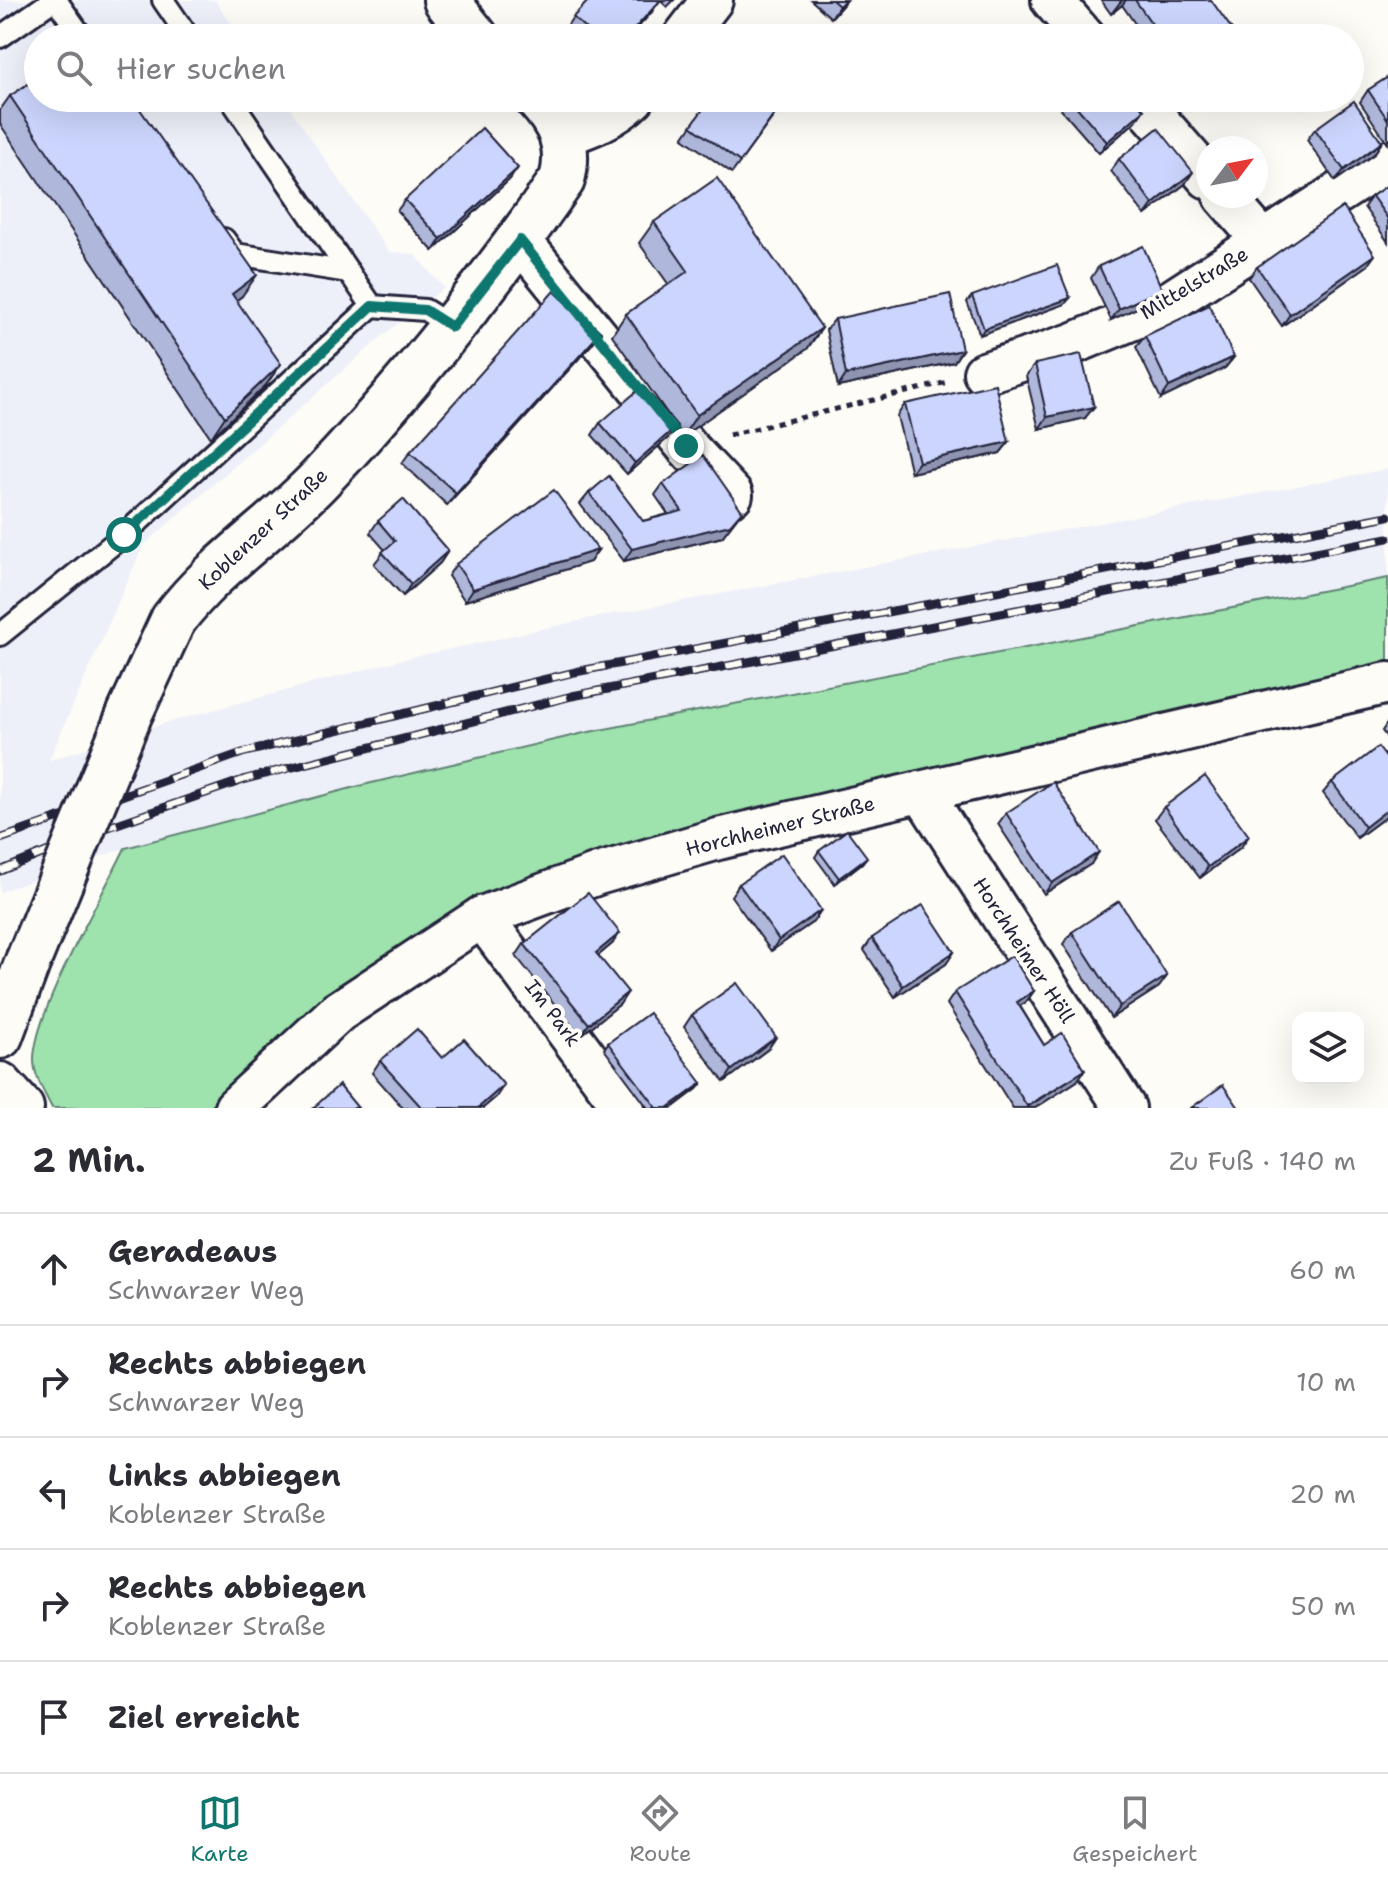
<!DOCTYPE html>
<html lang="de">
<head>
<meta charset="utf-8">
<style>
	body { margin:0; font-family:"Shantell Sans",sans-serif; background:#f7f7f7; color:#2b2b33 }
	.controls { position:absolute; right:24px; bottom:24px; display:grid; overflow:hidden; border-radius:16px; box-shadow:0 8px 32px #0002 }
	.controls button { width:72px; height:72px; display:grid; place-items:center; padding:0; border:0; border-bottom:2px solid #e1e1e2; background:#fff; color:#2b2b33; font:40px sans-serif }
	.compass { position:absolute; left:1196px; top:136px; width:72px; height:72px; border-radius:50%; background:#fff; box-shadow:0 8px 32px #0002; rotate:58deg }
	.stop { position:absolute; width:24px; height:24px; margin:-18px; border:6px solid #0f766e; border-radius:50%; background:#fff }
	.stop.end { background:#0f766e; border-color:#fff; box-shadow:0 2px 8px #0008 }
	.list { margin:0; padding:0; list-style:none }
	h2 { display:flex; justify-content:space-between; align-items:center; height:104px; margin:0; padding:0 32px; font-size:34px }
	h2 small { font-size:26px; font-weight:400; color:#7c7c81 }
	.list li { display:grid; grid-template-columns:52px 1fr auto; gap:24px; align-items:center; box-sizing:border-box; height:112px; padding:0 32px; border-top:2px solid #e1e1e2 }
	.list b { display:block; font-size:30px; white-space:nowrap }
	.list p { margin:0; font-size:26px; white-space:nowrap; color:#7c7c81 }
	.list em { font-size:26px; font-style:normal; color:#7c7c81 }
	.icon { flex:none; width:44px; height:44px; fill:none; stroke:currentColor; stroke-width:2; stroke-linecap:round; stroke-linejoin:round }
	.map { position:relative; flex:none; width:1388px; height:1108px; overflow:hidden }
	.search { position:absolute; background:#fff; box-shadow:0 8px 32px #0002; left:24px; right:24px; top:24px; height:88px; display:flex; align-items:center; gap:20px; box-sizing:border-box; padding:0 28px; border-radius:44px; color:#7c7c81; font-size:30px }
	.sheet { height:664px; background:#fff }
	nav { display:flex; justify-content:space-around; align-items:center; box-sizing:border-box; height:112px; border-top:2px solid #e1e1e2; background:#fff; font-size:22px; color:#7c7c81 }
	nav a { display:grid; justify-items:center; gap:4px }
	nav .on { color:#0f766e }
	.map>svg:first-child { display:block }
</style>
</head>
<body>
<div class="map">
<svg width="1388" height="1108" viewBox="0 0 1388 1108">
	<rect width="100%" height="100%" fill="#fdfcf7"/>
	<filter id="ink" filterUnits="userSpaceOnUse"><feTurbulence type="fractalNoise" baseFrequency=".0125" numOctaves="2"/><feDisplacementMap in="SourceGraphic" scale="16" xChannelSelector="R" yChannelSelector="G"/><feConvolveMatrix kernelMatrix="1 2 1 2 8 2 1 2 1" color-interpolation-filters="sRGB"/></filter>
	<g filter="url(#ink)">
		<!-- built -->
		<polygon fill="#eef0f9" points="0,0 215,0 241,38 38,38 38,98 283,98 389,252 414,254 444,288 386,333 143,546 49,760 172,721 400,660 592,618 1388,469 1388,578 584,733 363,785 125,848 0,892"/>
		<!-- green -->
		<path fill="#9ee2ad" stroke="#608274" stroke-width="2" d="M1388 578V665L599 860 219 1108H52C44 1092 33 1075 34 1057 38 1004 101 899 125 848L363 785 584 733Z"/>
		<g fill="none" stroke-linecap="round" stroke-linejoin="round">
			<!-- service casing -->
			<g stroke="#22223b" stroke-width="26">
				<g id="service">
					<polyline points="56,0 83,38"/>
					<polyline points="163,0 189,38"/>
					<polyline points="0,37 53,0"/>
					<polyline points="230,98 372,306"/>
					<polyline points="224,239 235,254 349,272"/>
					<polyline points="0,635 124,535 372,306 425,310 452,327"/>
				</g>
			</g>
			<!-- minor casing -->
			<g stroke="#22223b" stroke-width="46">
				<g id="minor">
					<polyline points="1052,0 1085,38"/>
					<polyline points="683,38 712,0"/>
					<polyline points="1138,98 1208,178"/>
					<path d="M563 136C589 127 614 118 634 98"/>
					<polyline points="1224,196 1263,241"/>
					<polyline points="520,240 686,446 732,495"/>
					<polyline points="984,373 1072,344 1160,308 1388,161"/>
					<polyline points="922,792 1125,1108"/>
					<polyline points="482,917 624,1108"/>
					<polyline points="235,1108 338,1012 482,917 598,874 718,839 1388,683"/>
				</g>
			</g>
			<!-- tertiary casing -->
			<g stroke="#22223b" stroke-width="50">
				<g id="tertiary">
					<polyline points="446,0 476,38"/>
					<path d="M173 620C215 564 274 528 321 478 409 385 489 284 562 180 571 146 560 123 537 98"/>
					<polyline points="0,1036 28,961"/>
					<polyline points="0,1085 21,1108"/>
				</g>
			</g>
			<!-- path -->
			<polyline stroke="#22223b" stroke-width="5" stroke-dasharray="6 6" stroke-linecap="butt" points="729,435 948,382"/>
			<!-- service -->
			<use href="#service" stroke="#fdfcf7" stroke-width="20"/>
			<!-- minor -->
			<use href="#minor" stroke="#fdfcf7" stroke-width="40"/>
			<!-- tertiary -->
			<use href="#tertiary" stroke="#fdfcf7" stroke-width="44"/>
			<!-- rail casing -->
			<g stroke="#22223b" stroke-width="9">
				<g id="rail">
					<polyline points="0,839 242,753 575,672 1388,516"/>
					<polyline points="0,871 100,830 246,779 572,696 1388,538"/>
				</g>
			</g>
			<!-- rail -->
			<use href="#rail" stroke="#fdfcf7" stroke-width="6" stroke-dasharray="18" stroke-linecap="butt"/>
			<!-- tertiary-bridge casing -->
			<g stroke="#22223b" stroke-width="50" stroke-linecap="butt">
				<polyline id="tertiary-bridge" points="28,961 130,713 173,620"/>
			</g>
			<!-- tertiary-bridge -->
			<use href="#tertiary-bridge" stroke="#fdfcf7" stroke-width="44"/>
		</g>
		<!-- wall -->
		<g fill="#afb7da" stroke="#22223b" stroke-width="2">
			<polygon points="660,0 674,0 667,7"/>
			<polygon points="811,0 847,0 831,18"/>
			<polygon points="1101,0 1211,0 1234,38 1145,38 1122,5 1111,14"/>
			<polygon points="651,13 628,38 576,38 565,29 573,17"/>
			<polygon points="1388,77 1388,144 1360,102 1368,90"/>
			<polygon points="10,96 242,296 237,300 266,385 211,438 0,124 0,110"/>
			<polygon points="711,98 787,98 732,173 683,138"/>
			<polygon points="1051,98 1134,98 1136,121 1099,153"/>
			<polygon points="1315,129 1382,142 1374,154 1335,181 1307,140"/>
			<polygon points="1119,159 1185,184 1145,215 1111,171"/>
			<polygon points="510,179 433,251 397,211 405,200"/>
			<polygon points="1388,185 1388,242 1364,207 1372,196"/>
			<polygon points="654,222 822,328 807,349 683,436 676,427 669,437 627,474 592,435 600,423 669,416 612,335 626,314 669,285 639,243"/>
			<polygon points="1099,266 1162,289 1154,300 1111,320 1091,278"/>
			<polygon points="1367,266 1282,326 1249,278 1257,267"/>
			<polygon points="972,296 1065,304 980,335 967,302"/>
			<polygon points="835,319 962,350 954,362 838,387 826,330"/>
			<polygon points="1145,336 1234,357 1225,368 1161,399 1136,347"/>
			<polygon points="592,344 447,505 402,463 410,452"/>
			<polygon points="1035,364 1085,418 1039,429 1026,376"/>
			<polygon points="905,404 1009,442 1000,453 911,473 897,416"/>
			<polygon points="663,484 742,511 722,537 624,561 580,504 589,493 643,521 668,514 655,495"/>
			<polygon points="378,521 448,551 440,563 403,596 374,564 385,550 370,533"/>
			<polygon points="598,550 590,562 465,601 448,576 456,564"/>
			<polygon points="1388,722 1388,739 1382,731"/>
			<polygon points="1332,782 1388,815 1357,838 1323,793"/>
			<polygon points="1164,807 1241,847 1200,878 1155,819"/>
			<polygon points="1006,813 1091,864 1044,894 998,824"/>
			<polygon points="819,851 862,863 835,884 815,857"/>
			<polygon points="739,884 821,910 813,922 771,951 731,896"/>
			<polygon points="1072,932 1167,976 1159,987 1111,1018 1063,944"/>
			<polygon points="872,938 954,952 946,964 895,997 864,950"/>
			<polygon points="524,944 612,944 598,956 620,1004 580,1036 516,956"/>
			<polygon points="1034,991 1026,1002 1020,1006 1044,1045 1077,1081 1035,1108 1013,1108 947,1004 955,992"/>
			<polygon points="692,1015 776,1037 768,1049 724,1082 684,1027"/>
			<polygon points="608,1043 702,1083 697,1089 672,1108 648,1108 604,1049"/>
			<polygon points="442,1058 496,1097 483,1108 403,1108 372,1073 380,1061"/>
		</g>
		<!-- shaded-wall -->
		<g fill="#8f95b1" stroke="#22223b" stroke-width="2">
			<polygon points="845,0 847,0 831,18 839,6"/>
			<polygon points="1122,0 1126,0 1122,5 1111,14"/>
			<polygon points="659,2 651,13 628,38 626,38"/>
			<polygon points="1144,110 1136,121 1099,153 1107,142"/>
			<polygon points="1382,142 1374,154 1335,181 1344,170"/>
			<polygon points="518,168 510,179 433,251 441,239"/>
			<polygon points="1193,172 1185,184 1145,215 1153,204"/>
			<polygon points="1375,255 1367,266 1282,326 1290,314"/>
			<polygon points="257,275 242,296 217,314 232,294"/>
			<polygon points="1162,289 1154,300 1111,320 1119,309"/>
			<polygon points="1070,298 1065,304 980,335 984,329"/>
			<polygon points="822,328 807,349 683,436 697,415"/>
			<polygon points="601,332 592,344 447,505 456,493"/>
			<polygon points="962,350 954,362 838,387 846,375"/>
			<polygon points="1234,357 1225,368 1161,399 1169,387"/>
			<polygon points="281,364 266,385 211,438 225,417"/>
			<polygon points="1094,407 1085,418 1039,429 1047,417"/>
			<polygon points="677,426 669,437 627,474 635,463"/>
			<polygon points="1009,442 1000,453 911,473 919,462"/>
			<polygon points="742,511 722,537 624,561 632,549"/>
			<polygon points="598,550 590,562 465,601 473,589"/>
			<polygon points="448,551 440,563 403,596 411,584"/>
			<polygon points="1388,809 1388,815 1357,838 1365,827"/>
			<polygon points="1249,836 1241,847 1200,878 1208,867"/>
			<polygon points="1099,852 1091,864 1044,894 1052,883"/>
			<polygon points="867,857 862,863 835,884 839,878"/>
			<polygon points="821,910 813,922 771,951 779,940"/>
			<polygon points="620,933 612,944 588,964 596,953"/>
			<polygon points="954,952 946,964 895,997 903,986"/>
			<polygon points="1167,976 1159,987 1111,1018 1120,1006"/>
			<polygon points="1034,991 1026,1002 1008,1013 1017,1002"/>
			<polygon points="628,992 620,1004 580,1036 589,1024"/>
			<polygon points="776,1037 768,1049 724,1082 732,1070"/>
			<polygon points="1085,1070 1077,1081 1035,1108 1026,1108"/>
			<polygon points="702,1083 697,1089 672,1108 668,1108"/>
			<polygon points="504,1085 496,1097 483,1108 478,1108"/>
		</g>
		<!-- building -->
		<g fill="#ccd5fd" stroke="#22223b" stroke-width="2">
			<polygon points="589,0 658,0 659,2 626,38 596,38 573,17"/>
			<polygon points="832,0 845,0 839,6"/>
			<polygon points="1135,0 1211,0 1236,35 1231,38 1162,38"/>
			<polygon points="762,27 777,38 754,38"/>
			<polygon points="38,77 38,98 132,98 257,275 232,294 281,364 225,417 10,96"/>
			<polygon points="1388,77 1388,120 1368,90"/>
			<polygon points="711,98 786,98 740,162 691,126"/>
			<polygon points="1069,98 1134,98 1144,110 1107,142"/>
			<polygon points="1354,101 1382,142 1344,170 1315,129"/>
			<polygon points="482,128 518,168 441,239 405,200"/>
			<polygon points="1158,128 1193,172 1153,204 1119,159"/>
			<polygon points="717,178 822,328 697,415 626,314 688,271 654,222"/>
			<polygon points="1388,185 1388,219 1372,196"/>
			<polygon points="1343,207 1375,255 1290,314 1257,267"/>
			<polygon points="1143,246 1162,289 1119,309 1099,266"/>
			<polygon points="1057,265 1070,298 984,329 972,296"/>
			<polygon points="554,291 601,332 456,493 410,452"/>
			<polygon points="950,294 962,350 846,375 835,319"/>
			<polygon points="1209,305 1234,357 1169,387 1145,336"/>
			<polygon points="1081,354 1094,407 1047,417 1035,364"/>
			<polygon points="995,384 1009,442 919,462 905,404"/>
			<polygon points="643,386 677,426 635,463 600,423"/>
			<polygon points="703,455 742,511 730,525 632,549 589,493 609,476 643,521 682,511 663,484"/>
			<polygon points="554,490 598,550 473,589 456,564"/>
			<polygon points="403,499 448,551 411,584 382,552 395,541 378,521"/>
			<polygon points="1378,747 1388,760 1388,809 1365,827 1332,782"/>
			<polygon points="1205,776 1249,836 1208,867 1164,807"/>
			<polygon points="1053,782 1099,852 1052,883 1006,813"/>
			<polygon points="847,830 867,857 839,878 819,851"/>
			<polygon points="782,854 821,910 779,940 739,884"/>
			<polygon points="588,893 620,933 596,953 628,992 589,1024 524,944"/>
			<polygon points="1119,901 1167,976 1120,1006 1072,932"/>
			<polygon points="923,905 954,952 903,986 872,938"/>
			<polygon points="1012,956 1034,991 1017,1002 1044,1045 1062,1033 1085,1070 1027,1106 955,992"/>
			<polygon points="737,983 776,1037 732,1070 692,1015"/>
			<polygon points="649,1013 702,1083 668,1108 657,1108 608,1043"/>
			<polygon points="417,1029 442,1058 464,1039 504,1085 478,1108 422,1108 380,1061"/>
			<polygon points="339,1085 358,1108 313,1108"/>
			<polygon points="1223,1085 1239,1108 1191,1108"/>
		</g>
	</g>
	<g fill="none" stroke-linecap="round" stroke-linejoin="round" filter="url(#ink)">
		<!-- route -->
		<polyline stroke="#0f766e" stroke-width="10" points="124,535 372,306 425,310 452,327 520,240 686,446"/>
	</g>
	<g text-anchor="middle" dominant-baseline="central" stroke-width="8" stroke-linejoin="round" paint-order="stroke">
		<!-- street labels -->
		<g font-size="20" fill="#22223b" stroke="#fdfcf7">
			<text transform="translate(1194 283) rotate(-31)">Mittelstraße</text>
			<text transform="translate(263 529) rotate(-43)">Koblenzer Straße</text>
			<text transform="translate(780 826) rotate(-14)">Horchheimer Straße</text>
			<text transform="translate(1024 950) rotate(57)">Horchheimer Höll</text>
			<text transform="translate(553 1013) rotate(53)">Im Park</text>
		</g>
	</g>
</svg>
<div class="controls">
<button><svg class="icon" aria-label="layers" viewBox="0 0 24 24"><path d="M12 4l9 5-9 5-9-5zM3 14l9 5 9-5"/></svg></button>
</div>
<svg class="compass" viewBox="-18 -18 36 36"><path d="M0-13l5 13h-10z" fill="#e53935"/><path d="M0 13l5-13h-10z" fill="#7c7c81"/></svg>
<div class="stop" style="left:124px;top:535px"></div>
<div class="stop end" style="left:686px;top:446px"></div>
<div class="search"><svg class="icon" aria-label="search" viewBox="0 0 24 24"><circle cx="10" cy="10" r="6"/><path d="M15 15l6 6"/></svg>Hier suchen</div>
</div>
<section class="sheet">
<h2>2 Min.<small>Zu Fuß · 140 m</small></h2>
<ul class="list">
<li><svg class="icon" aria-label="ahead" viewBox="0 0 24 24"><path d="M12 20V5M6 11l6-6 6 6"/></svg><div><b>Geradeaus</b><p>Schwarzer Weg</p></div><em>60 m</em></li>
<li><svg class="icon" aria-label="right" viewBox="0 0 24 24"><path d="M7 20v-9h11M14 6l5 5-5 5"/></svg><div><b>Rechts abbiegen</b><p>Schwarzer Weg</p></div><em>10 m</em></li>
<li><svg class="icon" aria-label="left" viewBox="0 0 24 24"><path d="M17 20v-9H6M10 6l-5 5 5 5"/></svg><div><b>Links abbiegen</b><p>Koblenzer Straße</p></div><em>20 m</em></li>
<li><svg class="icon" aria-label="right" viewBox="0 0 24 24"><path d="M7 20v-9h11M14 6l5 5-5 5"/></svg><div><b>Rechts abbiegen</b><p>Koblenzer Straße</p></div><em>50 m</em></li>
<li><svg class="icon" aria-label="arrive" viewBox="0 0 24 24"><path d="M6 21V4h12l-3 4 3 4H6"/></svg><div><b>Ziel erreicht</b></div></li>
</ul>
</section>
<nav>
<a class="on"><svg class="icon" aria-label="map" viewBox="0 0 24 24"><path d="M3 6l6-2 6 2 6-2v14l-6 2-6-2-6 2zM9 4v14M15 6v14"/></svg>Karte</a>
<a><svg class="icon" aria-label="directions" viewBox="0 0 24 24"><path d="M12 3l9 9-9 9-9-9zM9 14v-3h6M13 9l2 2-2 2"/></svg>Route</a>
<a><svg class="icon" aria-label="saved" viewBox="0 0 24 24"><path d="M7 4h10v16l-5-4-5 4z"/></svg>Gespeichert</a>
</nav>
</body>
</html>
